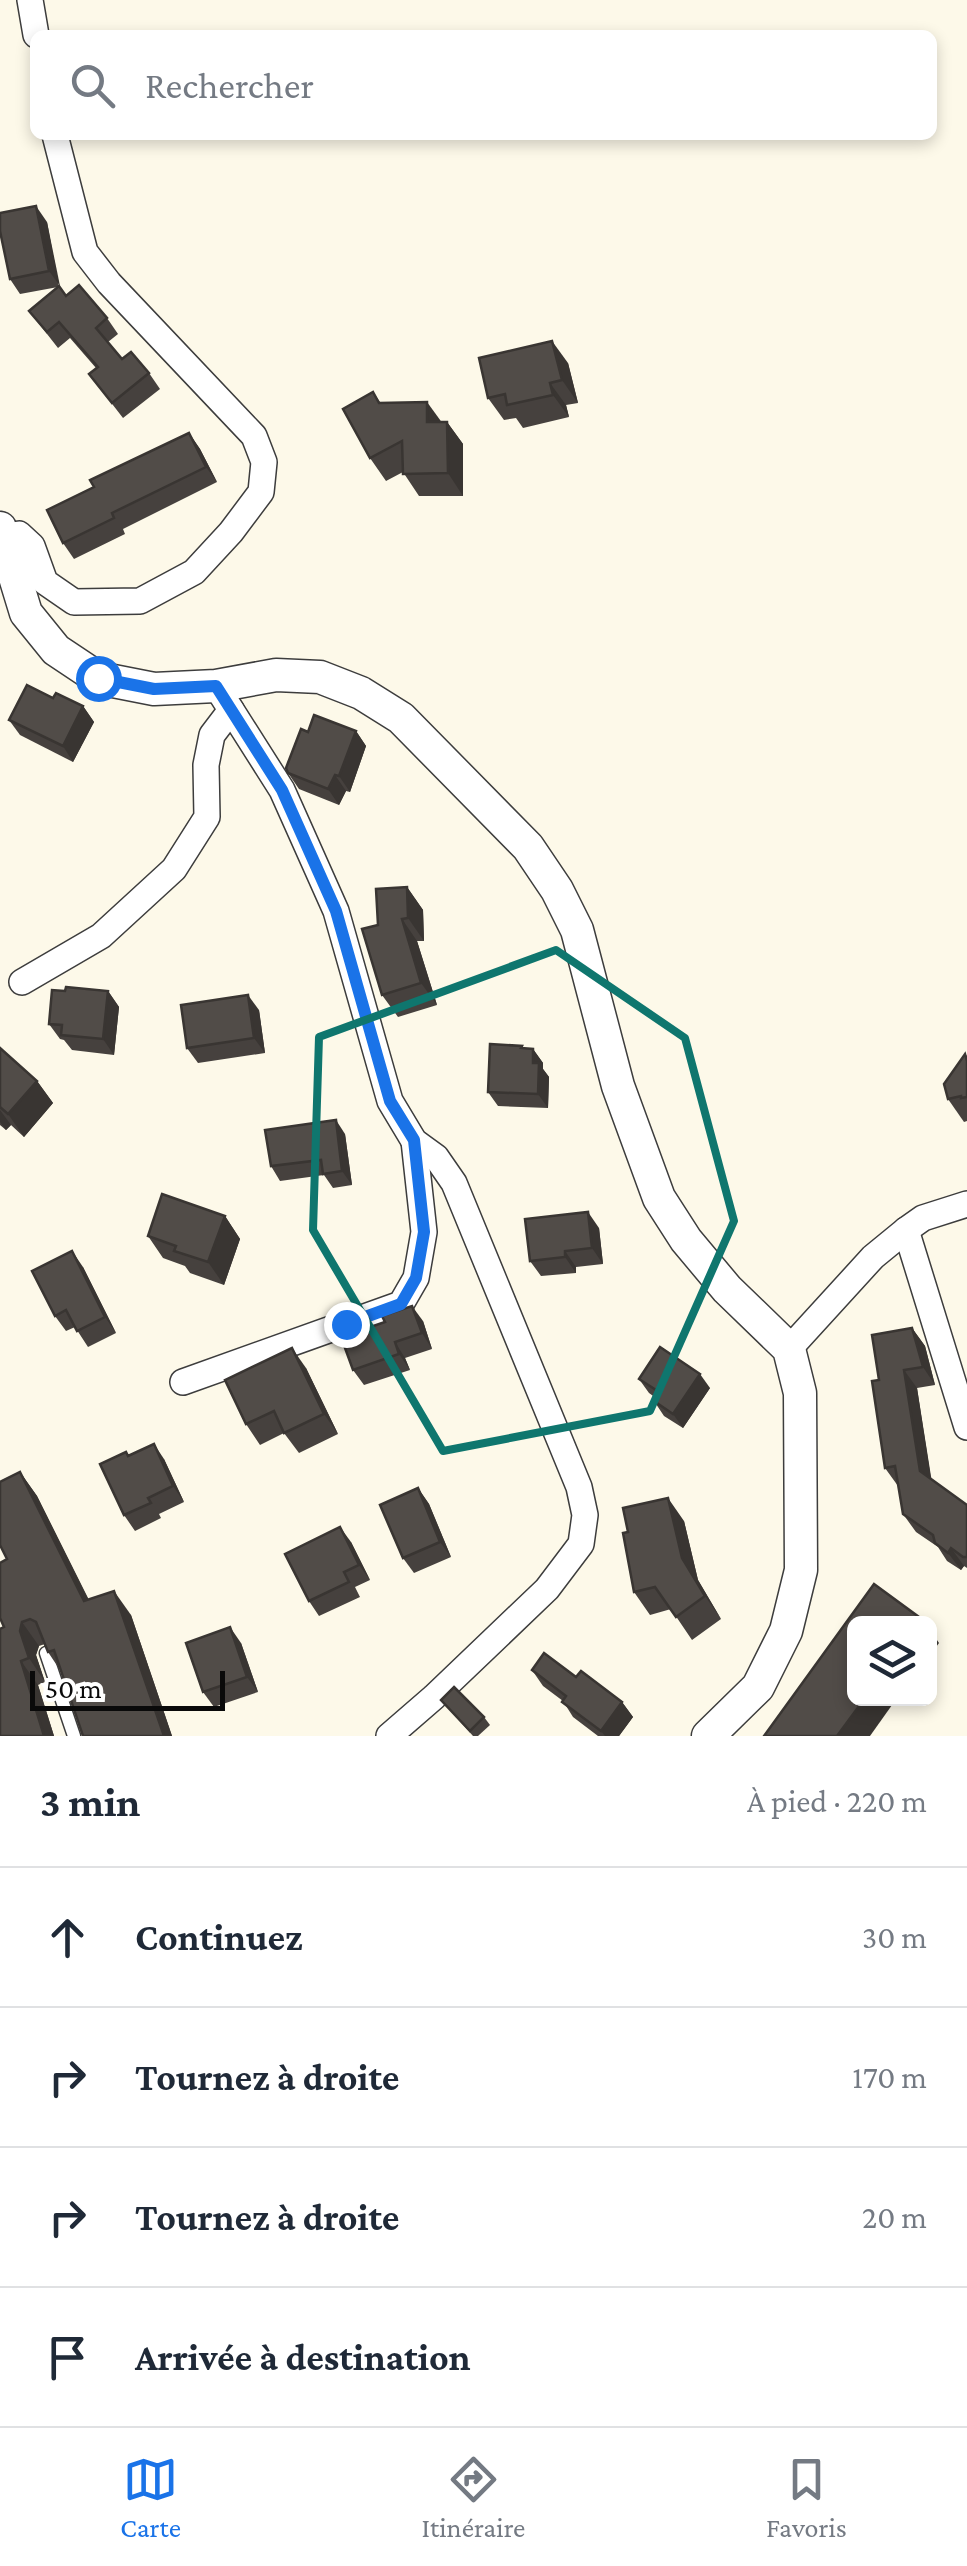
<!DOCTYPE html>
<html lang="fr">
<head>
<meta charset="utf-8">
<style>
	body { margin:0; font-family:"Crimson Pro",serif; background:#f6f6f7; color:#1f2937 }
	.controls { position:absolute; right:30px; bottom:30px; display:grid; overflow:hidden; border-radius:15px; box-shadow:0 5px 15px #0003 }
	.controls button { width:90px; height:90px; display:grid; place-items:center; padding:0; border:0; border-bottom:2px solid #e0e1e3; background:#fff; color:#1f2937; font:50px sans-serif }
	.scale { position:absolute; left:30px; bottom:25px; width:195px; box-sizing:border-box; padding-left:10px; border:5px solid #0a0a0a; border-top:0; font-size:28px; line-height:35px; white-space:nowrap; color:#0a0a0a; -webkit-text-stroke:8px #fff; paint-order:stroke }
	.stop { position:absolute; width:30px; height:30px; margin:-22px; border:8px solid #1a73e8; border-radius:50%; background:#fff }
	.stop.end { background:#1a73e8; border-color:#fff; box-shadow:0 2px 10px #0008 }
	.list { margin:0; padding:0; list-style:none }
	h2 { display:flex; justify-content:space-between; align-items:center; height:130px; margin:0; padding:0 40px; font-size:42px }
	h2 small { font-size:32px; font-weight:400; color:#747a83 }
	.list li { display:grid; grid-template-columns:65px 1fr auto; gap:30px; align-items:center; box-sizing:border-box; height:140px; padding:0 40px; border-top:2px solid #e0e1e3 }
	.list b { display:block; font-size:38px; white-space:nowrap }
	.list em { font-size:32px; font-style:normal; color:#747a83 }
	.icon { flex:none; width:55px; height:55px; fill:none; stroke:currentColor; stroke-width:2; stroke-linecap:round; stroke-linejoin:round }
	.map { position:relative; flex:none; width:967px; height:1736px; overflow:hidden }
	.search { position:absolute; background:#fff; box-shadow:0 5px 15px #0003; left:30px; right:30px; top:30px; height:110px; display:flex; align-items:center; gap:25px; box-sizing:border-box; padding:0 35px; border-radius:15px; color:#747a83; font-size:38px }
	.sheet { height:690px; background:#fff }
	nav { display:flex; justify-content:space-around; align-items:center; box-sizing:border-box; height:140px; border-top:2px solid #e0e1e3; background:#fff; font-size:28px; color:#747a83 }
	nav a { display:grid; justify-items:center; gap:5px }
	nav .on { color:#1a73e8 }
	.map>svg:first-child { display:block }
</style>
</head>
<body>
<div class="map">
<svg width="967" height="1736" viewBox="0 0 967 1736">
	<rect width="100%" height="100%" fill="#fdf9e9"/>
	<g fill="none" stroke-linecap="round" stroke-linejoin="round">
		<!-- service casing -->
		<g stroke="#3d3d3d" stroke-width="15">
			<polyline id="service" points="46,1653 74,1736"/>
		</g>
		<!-- minor casing -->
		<g stroke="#3d3d3d" stroke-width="28">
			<g id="minor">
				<polyline points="30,0 36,35"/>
				<polyline points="2,539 19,534 32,546 45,582 74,602 140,601 194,572 231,532 261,492 264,462 254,436 109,283 85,252 55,135"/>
				<polyline points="216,686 282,790 336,911 390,1101 414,1141 436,1157 454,1183 579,1487 585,1515 581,1544 547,1589 434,1697 389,1736"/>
				<polyline points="22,982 101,936 174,869 207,817 206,765 212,735 231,710"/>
				<polyline points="906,1230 967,1427"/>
				<polyline points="789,1349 873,1257 906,1230 923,1218 967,1204"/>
				<polyline points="183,1382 401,1304 416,1278 424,1232 414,1141"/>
			</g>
		</g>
		<!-- tertiary casing -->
		<g stroke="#3d3d3d" stroke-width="35">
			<polyline id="tertiary" points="0,528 26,613 56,650 98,678 154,689 216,686 276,675 320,677 361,693 401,718 528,847 557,890 577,930 618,1086 659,1198 686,1240 727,1289 789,1349 800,1393 801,1570 786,1631 758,1687 708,1736"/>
		</g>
		<!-- service -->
		<use href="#service" stroke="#fff" stroke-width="12"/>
		<!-- minor -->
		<use href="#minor" stroke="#fff" stroke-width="25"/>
		<!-- tertiary -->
		<use href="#tertiary" stroke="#fff" stroke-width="32"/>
	</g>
	<!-- wall -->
	<g fill="#46413e">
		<polygon points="47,222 59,287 66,296 107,318 118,334 108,342 122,359 149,373 160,389 123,418 89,374 96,368 70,338 58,348 29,311 58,287 20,294 10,279"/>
		<polygon points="568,363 578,403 566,405 569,417 523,428 516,418 504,420 488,398"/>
		<polygon points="373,392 380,402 441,422 447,422 463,444 463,496 419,496 403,472 386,481 370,458"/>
		<polygon points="189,433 200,449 217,482 123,529 125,534 74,559 63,543 94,487"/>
		<polygon points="53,698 83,706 94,722 73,762 20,735 9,720"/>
		<polygon points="356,731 366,746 350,792 346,791 339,805 299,789 288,773 308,732"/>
		<polygon points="407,887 423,910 424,941 417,941 437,1005 398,1017 382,995 378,925"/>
		<polygon points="108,991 119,1007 114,1055 72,1050 64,1040 60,1039 49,1024"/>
		<polygon points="259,1010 265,1053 198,1063 187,1048"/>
		<polygon points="522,1046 524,1048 533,1049 543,1063 543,1069 549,1077 548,1108 498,1106 488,1092"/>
		<polygon points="0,1048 37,1081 53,1103 24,1137 11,1125 6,1130 0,1125"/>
		<polygon points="965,1054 967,1056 967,1121 964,1122 948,1099"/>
		<polygon points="345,1134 352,1185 333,1188 324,1175 280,1181 271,1166"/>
		<polygon points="225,1216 240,1239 224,1285 190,1273 185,1266 163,1258 148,1236"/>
		<polygon points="599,1228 603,1264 576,1267 576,1273 541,1276 530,1261"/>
		<polygon points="83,1267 116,1333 88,1347 75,1327 66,1331 55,1316"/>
		<polygon points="423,1321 432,1349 405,1358 410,1370 364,1385 353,1370"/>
		<polygon points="912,1328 925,1346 935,1385 917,1388 931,1479 967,1505 967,1568 964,1566 961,1570 947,1561 938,1547 916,1532 903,1514 898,1486 885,1468 879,1380"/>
		<polygon points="306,1368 338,1434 299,1453 284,1433 260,1445 246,1424"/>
		<polygon points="639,1379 710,1388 683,1428 664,1416 654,1401 656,1398 649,1393"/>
		<polygon points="129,1456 164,1459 184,1502 159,1514 161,1518 135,1531 124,1515"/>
		<polygon points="20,1472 37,1496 89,1600 131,1615 172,1736 83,1736 62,1673 48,1652 45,1644 39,1646 36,1655 45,1682 38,1685 54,1736 0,1736 7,1559"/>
		<polygon points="418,1488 429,1504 451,1557 414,1573 403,1558"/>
		<polygon points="684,1521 698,1580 721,1619 692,1640 671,1609 650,1615 634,1592"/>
		<polygon points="351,1542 370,1580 355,1587 360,1597 319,1616 309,1601"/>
		<polygon points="241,1643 258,1692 214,1707 203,1692"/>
		<polygon points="532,1670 576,1677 622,1702 633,1717 619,1736 598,1736 573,1717 563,1701 543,1686"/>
		<polygon points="441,1700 484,1717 490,1725 478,1736 473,1736"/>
	</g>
	<!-- shaded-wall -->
	<g fill="#393532">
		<polygon points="36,206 47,222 60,286 49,271"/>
		<polygon points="552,341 568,363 578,403 562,380"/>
		<polygon points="550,383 566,405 569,417 553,395"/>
		<polygon points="427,402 443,424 427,422"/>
		<polygon points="447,422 463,444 463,496 448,473"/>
		<polygon points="189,433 200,449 217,482 206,467"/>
		<polygon points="83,706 94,722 73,762 63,746"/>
		<polygon points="356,731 366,746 350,792 339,776"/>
		<polygon points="335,775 346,791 339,805 328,789"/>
		<polygon points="407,887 423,910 424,941 408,918"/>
		<polygon points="402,919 417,941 437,1005 421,983"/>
		<polygon points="108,991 119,1007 114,1055 103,1039"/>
		<polygon points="248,995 259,1010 265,1053 254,1038"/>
		<polygon points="533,1049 543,1063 543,1069 549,1077 548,1108 538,1094 533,1063"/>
		<polygon points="37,1081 53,1103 24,1137 8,1114"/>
		<polygon points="0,1110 11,1125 6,1130 0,1122"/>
		<polygon points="336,1120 345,1134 352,1185 342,1171"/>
		<polygon points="588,1212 599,1228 603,1264 592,1248"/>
		<polygon points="225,1216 240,1239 224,1285 208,1262"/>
		<polygon points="72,1251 83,1267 116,1333 105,1317"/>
		<polygon points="565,1251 576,1267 576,1273 565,1257"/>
		<polygon points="412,1306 423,1321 432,1349 422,1333"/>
		<polygon points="912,1328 925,1346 935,1385 923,1367"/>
		<polygon points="395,1342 405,1358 410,1370 399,1354"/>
		<polygon points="292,1348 306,1368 338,1434 324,1414"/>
		<polygon points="904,1370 917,1388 933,1489 920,1471"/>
		<polygon points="700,1374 710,1388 683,1428 673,1414"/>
		<polygon points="154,1444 164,1459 184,1502 173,1486"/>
		<polygon points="20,1472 37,1496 101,1625 84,1601"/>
		<polygon points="418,1488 429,1504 451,1557 440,1542"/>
		<polygon points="668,1498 684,1521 698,1580 721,1619 705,1596 682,1558"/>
		<polygon points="340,1527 351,1542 370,1580 359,1565"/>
		<polygon points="951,1548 964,1566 961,1570 948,1553"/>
		<polygon points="114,1591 131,1615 172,1736 164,1736"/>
		<polygon points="22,1622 39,1646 36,1655 45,1682 29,1658 20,1631"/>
		<polygon points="230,1627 241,1643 258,1692 247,1677"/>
		<polygon points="930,1630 939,1643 930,1655"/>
		<polygon points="21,1661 38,1685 54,1736 44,1736"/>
		<polygon points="865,1698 897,1698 870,1736 837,1736"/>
		<polygon points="622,1702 633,1717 619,1736 605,1736 601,1731"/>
	</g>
	<!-- building -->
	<g fill="#514c48" stroke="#393532" stroke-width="2.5">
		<polygon points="36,206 49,271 10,279 0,231 0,213"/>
		<polygon points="79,285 107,318 96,328 122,359 131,352 149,373 112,403 89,374 98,367 59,322 47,332 29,311 59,286 66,296"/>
		<polygon points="552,341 562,380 550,383 553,395 507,405 505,394 488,398 479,358"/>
		<polygon points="373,392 379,403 427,402 427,422 447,422 448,473 403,474 402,441 370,458 343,409"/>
		<polygon points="189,433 206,467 112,513 114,518 63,543 47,510 94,487 90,480"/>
		<polygon points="27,685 53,698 56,693 83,706 63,746 9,720"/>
		<polygon points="314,715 356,731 339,776 335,775 328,789 288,773 286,768 301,729 308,732"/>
		<polygon points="407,887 408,918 402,919 421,983 382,995 362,929 378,925 376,889"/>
		<polygon points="66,987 108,991 103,1039 61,1035 62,1025 49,1024 52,990 65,991"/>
		<polygon points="248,995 254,1038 187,1048 181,1005"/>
		<polygon points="490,1044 522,1046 521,1048 533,1049 533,1063 539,1063 538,1094 488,1092"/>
		<polygon points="0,1048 37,1081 8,1114 0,1107"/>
		<polygon points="965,1054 967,1061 967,1097 961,1098 961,1096 948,1099 944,1084"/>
		<polygon points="336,1120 342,1171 323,1174 321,1160 271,1166 265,1130"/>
		<polygon points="162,1194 225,1216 208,1262 174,1251 176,1246 148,1236"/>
		<polygon points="588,1212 592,1248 565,1251 565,1257 530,1261 525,1219"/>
		<polygon points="72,1251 105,1317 77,1331 66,1310 55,1316 32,1271"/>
		<polygon points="412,1306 422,1333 395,1342 399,1354 353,1370 341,1337 385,1322 382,1316"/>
		<polygon points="912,1328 923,1367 904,1370 920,1471 967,1505 967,1557 963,1557 951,1548 948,1553 935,1543 933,1535 903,1514 895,1466 885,1468 872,1381 879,1380 872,1335"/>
		<polygon points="660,1347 700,1374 673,1414 654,1401 659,1392 639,1379"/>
		<polygon points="292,1348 324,1414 284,1433 274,1411 246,1424 225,1380"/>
		<polygon points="154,1444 173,1486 148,1498 151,1503 124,1515 100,1464 126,1452 128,1456"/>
		<polygon points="20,1472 84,1601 114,1591 164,1736 83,1736 54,1650 48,1652 36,1622 30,1619 22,1622 20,1631 29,1658 21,1661 44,1736 0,1736 0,1629 4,1627 0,1618 0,1563 7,1559 0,1545 0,1482"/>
		<polygon points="418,1488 440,1542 403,1558 380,1505"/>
		<polygon points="668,1498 682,1558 705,1596 676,1617 655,1587 634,1592 623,1533 628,1532 623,1508"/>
		<polygon points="340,1527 359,1565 344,1572 349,1582 309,1601 285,1554"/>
		<polygon points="874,1584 923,1620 921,1624 854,1624 854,1698 865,1698 837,1736 764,1736"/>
		<polygon points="230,1627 247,1677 203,1692 186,1643"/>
		<polygon points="544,1653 576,1677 581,1671 622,1702 601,1731 562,1702 566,1696 532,1670"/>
		<polygon points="454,1687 484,1717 470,1731 441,1700"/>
	</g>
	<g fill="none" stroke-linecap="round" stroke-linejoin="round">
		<!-- route -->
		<polyline stroke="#1a73e8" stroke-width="12" points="98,678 154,689 216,686 282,790 336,911 390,1101 414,1140 424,1232 416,1278 401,1304 346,1324"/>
	</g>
	<!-- marked area -->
	<path fill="none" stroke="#0f766e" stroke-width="8" stroke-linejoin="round" d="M556 950 685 1038 734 1221 650 1411 443 1451 313 1230 319 1037Z"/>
</svg>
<div class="controls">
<button><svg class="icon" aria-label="layers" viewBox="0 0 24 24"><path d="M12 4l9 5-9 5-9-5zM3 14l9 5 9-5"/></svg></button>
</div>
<div class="scale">50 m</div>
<div class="stop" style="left:98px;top:678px"></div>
<div class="stop end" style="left:346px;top:1324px"></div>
<div class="search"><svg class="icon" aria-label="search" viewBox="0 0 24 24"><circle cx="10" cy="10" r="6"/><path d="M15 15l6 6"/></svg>Rechercher</div>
</div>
<section class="sheet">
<h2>3 min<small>À pied · 220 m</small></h2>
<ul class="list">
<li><svg class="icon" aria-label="ahead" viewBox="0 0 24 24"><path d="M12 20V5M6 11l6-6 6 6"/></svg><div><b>Continuez</b></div><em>30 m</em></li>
<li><svg class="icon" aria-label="right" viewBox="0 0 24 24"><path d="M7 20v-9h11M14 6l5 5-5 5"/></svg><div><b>Tournez à droite</b></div><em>170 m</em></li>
<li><svg class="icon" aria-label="right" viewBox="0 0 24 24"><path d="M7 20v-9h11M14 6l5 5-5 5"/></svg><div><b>Tournez à droite</b></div><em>20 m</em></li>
<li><svg class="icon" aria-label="arrive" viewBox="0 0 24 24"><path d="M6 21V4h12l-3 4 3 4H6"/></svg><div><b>Arrivée à destination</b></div></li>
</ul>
</section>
<nav>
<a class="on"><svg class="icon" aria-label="map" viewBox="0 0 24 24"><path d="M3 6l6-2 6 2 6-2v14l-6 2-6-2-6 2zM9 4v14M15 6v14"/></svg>Carte</a>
<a><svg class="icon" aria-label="directions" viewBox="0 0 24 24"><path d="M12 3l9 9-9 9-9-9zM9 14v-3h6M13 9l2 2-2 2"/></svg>Itinéraire</a>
<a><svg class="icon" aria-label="saved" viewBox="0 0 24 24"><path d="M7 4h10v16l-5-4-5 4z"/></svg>Favoris</a>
</nav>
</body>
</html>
